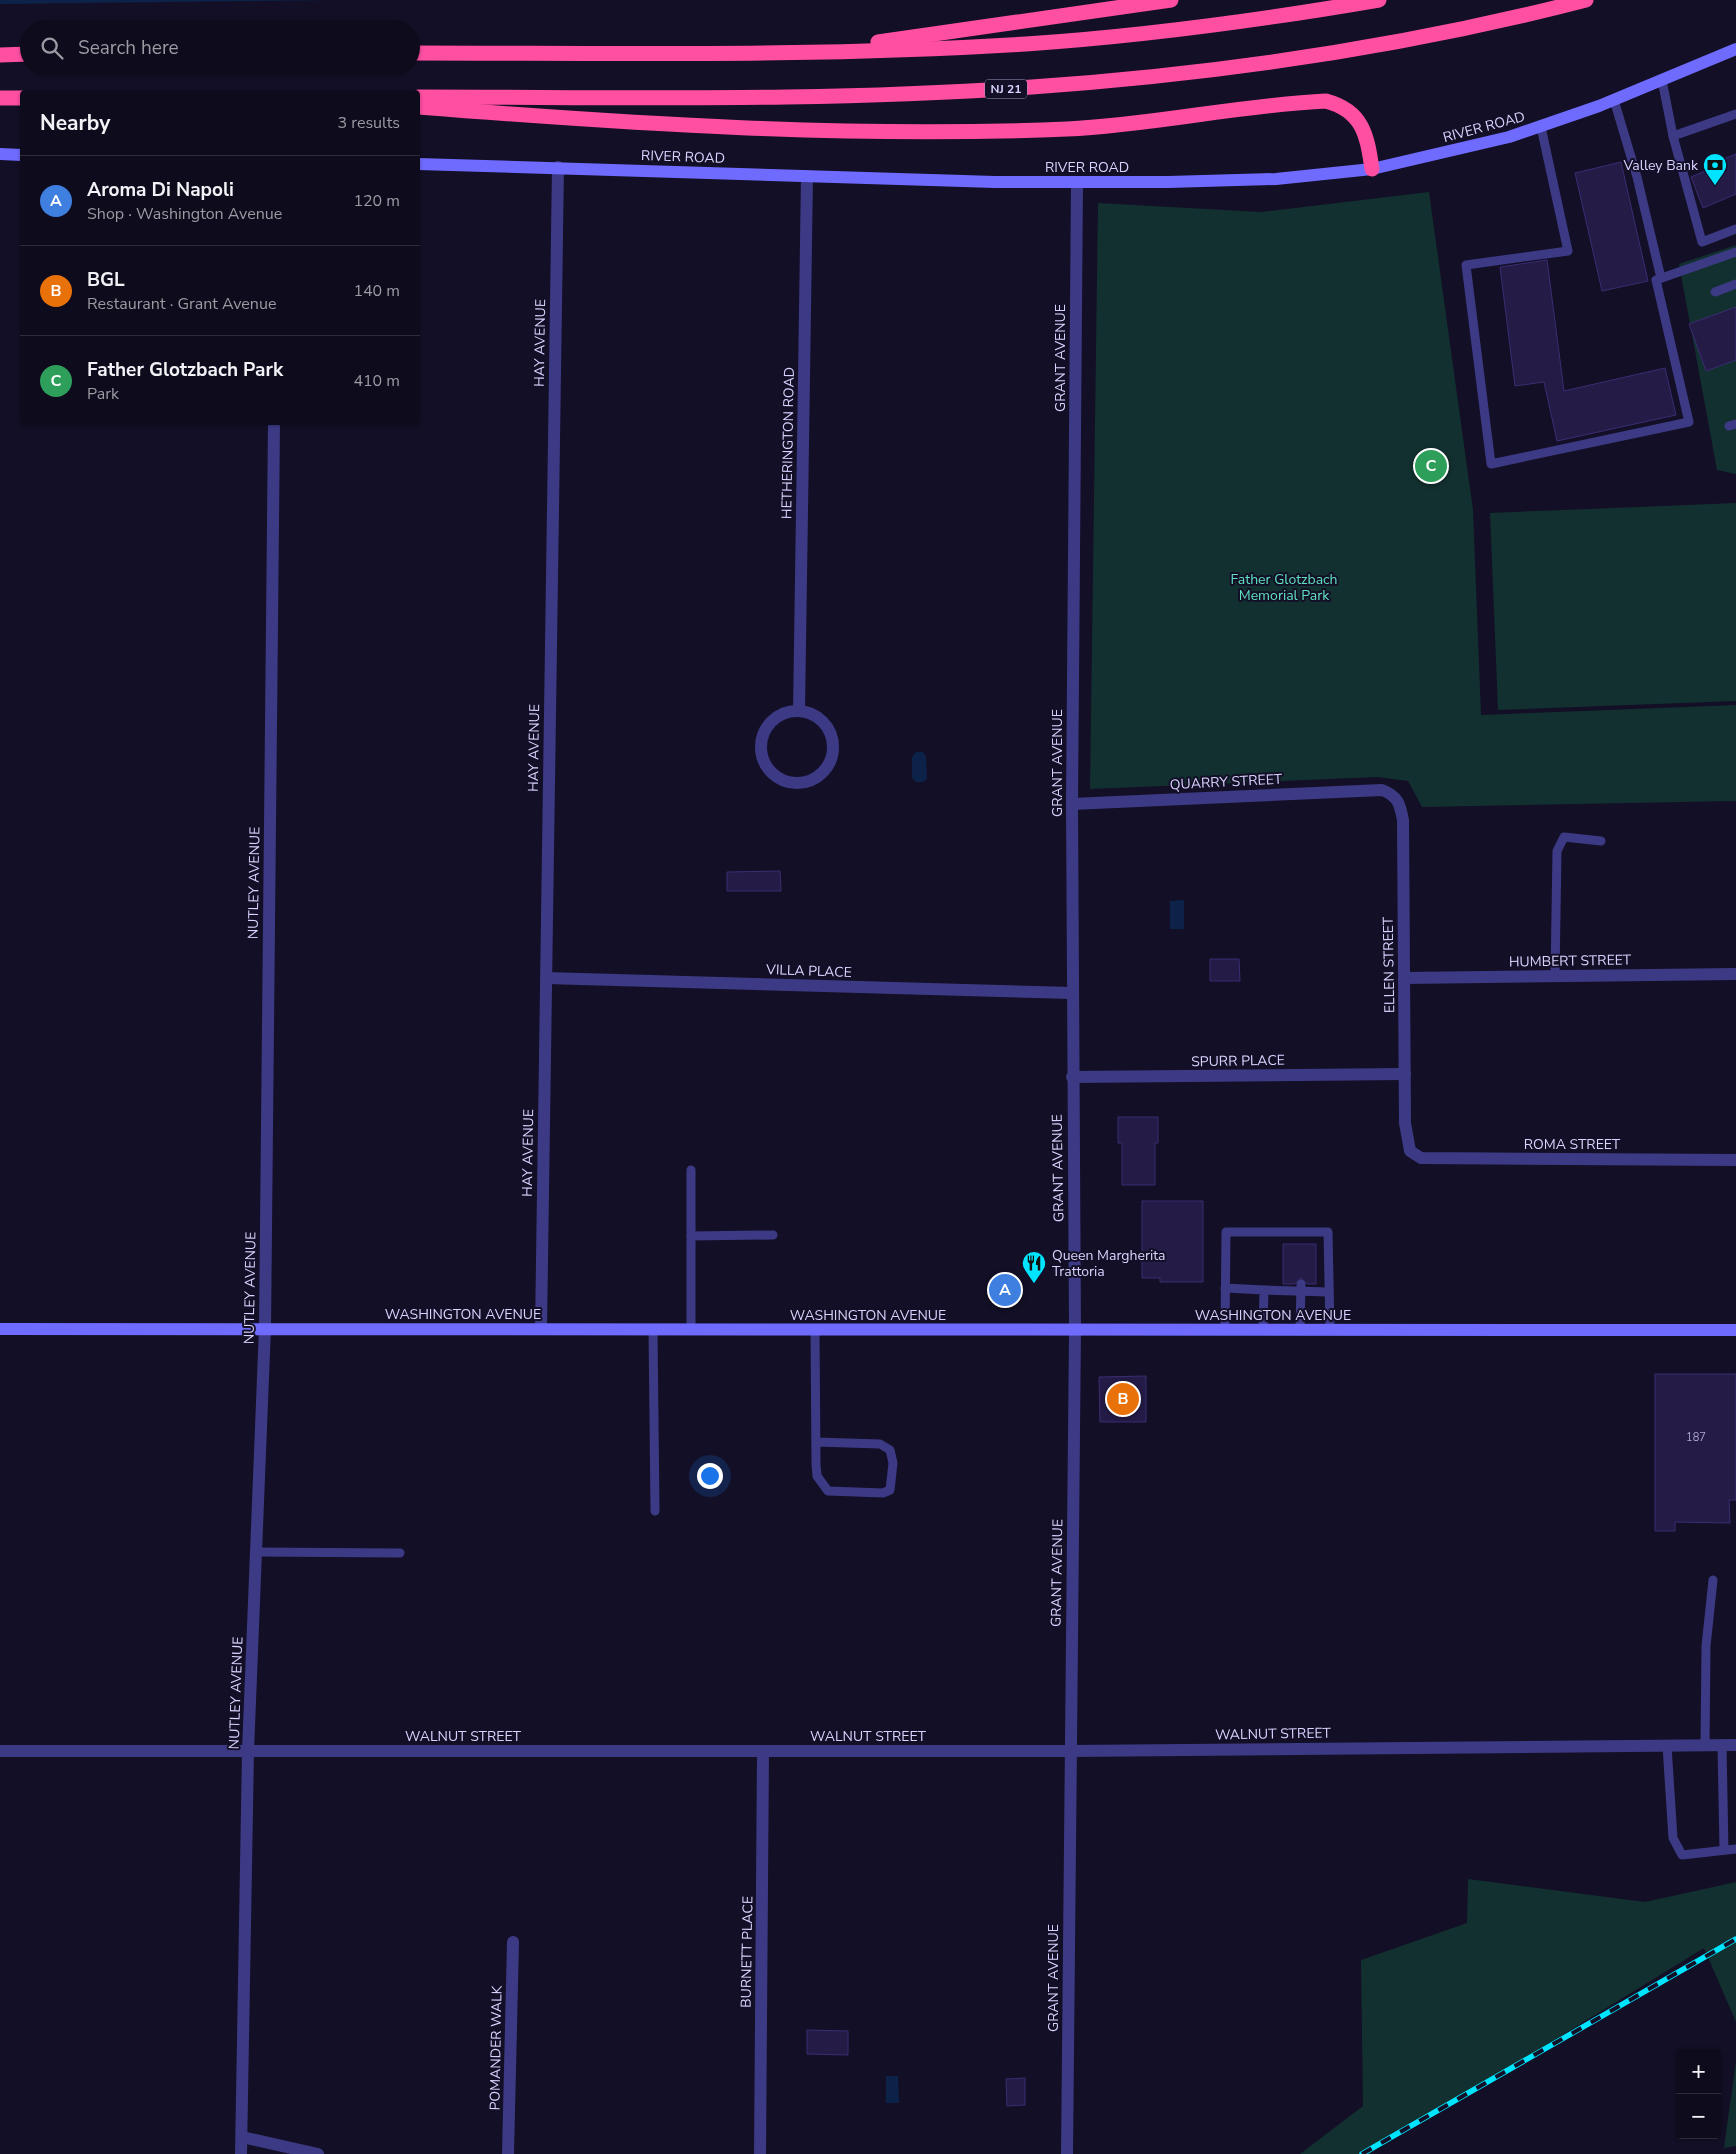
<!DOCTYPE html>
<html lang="en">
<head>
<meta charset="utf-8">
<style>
	body { margin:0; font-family:"Nunito Sans",sans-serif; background:#171425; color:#f1f3f6 }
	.controls { position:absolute; right:15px; bottom:15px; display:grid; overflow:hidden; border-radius:5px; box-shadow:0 1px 4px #0004 }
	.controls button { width:45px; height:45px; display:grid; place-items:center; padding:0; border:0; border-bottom:1px solid #2e2b3b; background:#0e0b1c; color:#f1f3f6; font:25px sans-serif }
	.you { position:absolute; left:709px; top:1475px; width:18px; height:18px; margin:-12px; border:4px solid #fff; border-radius:50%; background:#1a73e8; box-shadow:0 0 0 8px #1a73e833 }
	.badge { display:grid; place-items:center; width:32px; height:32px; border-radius:50%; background:#00e5ff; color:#fff; font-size:16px; font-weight:700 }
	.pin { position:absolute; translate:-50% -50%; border:2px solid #fff; box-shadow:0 1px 5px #0006 }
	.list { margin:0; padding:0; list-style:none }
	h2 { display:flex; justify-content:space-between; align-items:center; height:65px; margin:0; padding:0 20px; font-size:21px }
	h2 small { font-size:16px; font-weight:400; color:#9b9ba3 }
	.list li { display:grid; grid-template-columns:32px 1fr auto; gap:15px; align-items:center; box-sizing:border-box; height:90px; padding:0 20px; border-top:1px solid #2e2b3b }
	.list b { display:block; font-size:19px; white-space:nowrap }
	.list p { margin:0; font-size:16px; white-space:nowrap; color:#9b9ba3 }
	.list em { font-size:16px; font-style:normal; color:#9b9ba3 }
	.icon { flex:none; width:28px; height:28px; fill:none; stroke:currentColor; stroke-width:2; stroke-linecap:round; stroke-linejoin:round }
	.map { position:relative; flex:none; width:1736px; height:2154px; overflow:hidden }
	.search { position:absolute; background:#0e0b1c; box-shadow:0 1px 4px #0004; left:20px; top:20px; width:400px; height:55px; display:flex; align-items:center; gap:12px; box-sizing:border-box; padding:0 18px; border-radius:28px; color:#9b9ba3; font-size:19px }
	.panel { position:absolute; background:#0e0b1c; box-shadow:0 1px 4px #0004; left:20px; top:90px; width:400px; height:335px; border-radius:5px }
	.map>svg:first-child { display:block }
</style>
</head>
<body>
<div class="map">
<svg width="1736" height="2154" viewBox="0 0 1736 2154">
	<rect width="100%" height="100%" fill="#130f26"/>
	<!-- green -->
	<g fill="#12302f">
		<polygon points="1429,192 1473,510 1481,715 1736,705 1736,801 1422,807 1408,781 1377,777 1090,789 1098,203 1261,212"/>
		<polygon points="1736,245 1736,474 1717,470 1679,264"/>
		<polygon points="1736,503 1736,701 1498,710 1490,513"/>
		<polygon points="1468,1879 1645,1902 1736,1882 1736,2022 1704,1948 1369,2154 1300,2154 1363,2106 1361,1960 1467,1923"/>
		<polygon points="1736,2061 1736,2146 1724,2148"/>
	</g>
	<!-- water -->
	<g fill="#0c2248">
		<polygon points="0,0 339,0 0,4"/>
		<polygon points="916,752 923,752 926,756 927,779 923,782 916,782 912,778 912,757"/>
		<polygon points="1184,900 1184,929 1170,929 1170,901"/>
		<polygon points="886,2076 898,2076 899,2103 886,2103"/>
	</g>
	<!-- building -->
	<g fill="#241b47" stroke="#3b2d73">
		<polygon points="1736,154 1736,194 1703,208 1691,177 1712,168 1711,164"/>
		<polygon points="1621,162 1648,281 1602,291 1575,173"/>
		<polygon points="1547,260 1564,391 1665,368 1676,415 1557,441 1544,382 1515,386 1500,267"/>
		<polygon points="1736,307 1736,360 1706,371 1689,324"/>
		<polygon points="780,871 781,891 727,891 727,872"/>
		<polygon points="1210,959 1239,959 1240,981 1210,981"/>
		<polygon points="1118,1117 1158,1117 1158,1143 1155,1143 1155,1185 1122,1185 1122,1143 1118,1143"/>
		<polygon points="1142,1201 1203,1201 1203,1282 1160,1282 1160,1278 1142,1278"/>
		<polygon points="1283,1244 1316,1244 1316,1284 1307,1284 1301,1278 1295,1284 1283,1284"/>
		<polygon points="1655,1374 1736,1374 1736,1500 1729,1500 1730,1523 1675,1522 1675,1531 1655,1531"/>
		<polygon points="1146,1376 1146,1422 1100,1422 1099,1377"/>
		<polygon points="807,2030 848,2031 848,2055 807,2054"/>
		<polygon points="1025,2078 1025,2105 1007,2106 1006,2079"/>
	</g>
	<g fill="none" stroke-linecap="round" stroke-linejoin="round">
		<!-- lane -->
		<g stroke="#3d3a85" stroke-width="9">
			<polyline points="1662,80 1673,136"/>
			<polyline points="1614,100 1637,177 1661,278"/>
			<polyline points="1736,114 1673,136 1702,242 1736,229"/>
			<polyline points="1541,127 1568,251 1466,265 1491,464 1689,422 1656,280 1736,252"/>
			<polyline points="1715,292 1736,284"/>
			<polyline points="1729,426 1736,424"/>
			<polyline points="1555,976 1557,851 1564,837 1601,841"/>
			<polyline points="691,1170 691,1329"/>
			<polyline points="691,1236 773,1235"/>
			<polyline points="1225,1288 1264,1290 1263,1330"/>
			<polyline points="1264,1290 1328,1292"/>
			<polyline points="653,1329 655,1511"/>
			<polyline points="815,1329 816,1464 817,1476 828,1491 883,1493 890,1490 893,1463 890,1450 880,1444 816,1442"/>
			<polyline points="1225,1330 1226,1232 1328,1232 1330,1330"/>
			<polyline points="1300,1330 1301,1284"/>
			<polyline points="256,1552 400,1553"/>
			<polyline points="1722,1745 1724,1850"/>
			<polyline points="1667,1746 1673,1838 1682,1855 1736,1849"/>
			<polyline points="1705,1746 1706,1646 1713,1580"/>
		</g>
		<!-- street -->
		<g stroke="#3d3a85" stroke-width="12">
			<circle cx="797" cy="747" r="36"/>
			<polyline points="799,711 807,176"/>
			<path d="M1072 804 1382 790C1398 796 1400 804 1403 820L1405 1123 1410 1151 1421 1158 1736 1160"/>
			<polyline points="546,978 1072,993"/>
			<polyline points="1404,978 1736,974"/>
			<polyline points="1072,1077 1405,1074"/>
			<polyline points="541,1329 558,167"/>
			<polyline points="0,1751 1070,1751 1736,1745"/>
			<polyline points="242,2137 318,2154"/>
			<polyline points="241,2154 248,1751 265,1328 274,422"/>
			<polyline points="508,2154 513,1942"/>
			<polyline points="760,2154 763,1751"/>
			<polyline points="1067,2154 1075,1330 1072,804 1077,182"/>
		</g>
		<!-- secondary -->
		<g stroke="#6f6bff" stroke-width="12">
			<polyline points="0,154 22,155"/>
			<polyline points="418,164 995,182 1168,182 1276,179 1372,169 1509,137 1599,106 1736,49"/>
			<polyline points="0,1329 1736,1330"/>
		</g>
		<!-- highway -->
		<g stroke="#ff4fa3" stroke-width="15">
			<polyline points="878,42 1171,0"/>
			<path d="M411 53C616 53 821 57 1026 44 1144 36 1262 20 1379 0"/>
			<polyline points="0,55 29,54"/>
			<path d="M418 97C622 97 828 102 1032 87 1218 74 1405 47 1586 0"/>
			<polyline points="0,98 22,98"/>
			<path d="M418 107C634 124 850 138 1067 129 1154 125 1239 105 1326 101 1363 111 1367 135 1372 169"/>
		</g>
		<!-- rail casing -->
		<g stroke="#00e5ff" stroke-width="5.5">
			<polyline id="rail" points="1362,2154 1736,1939"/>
		</g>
		<!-- rail -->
		<use href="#rail" stroke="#130f26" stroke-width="4" stroke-dasharray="11" stroke-linecap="butt"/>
	</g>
	<!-- icons -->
	<defs>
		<g id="bank-pin" transform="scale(1.25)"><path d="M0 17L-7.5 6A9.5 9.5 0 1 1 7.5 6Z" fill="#00e5ff" stroke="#130f26"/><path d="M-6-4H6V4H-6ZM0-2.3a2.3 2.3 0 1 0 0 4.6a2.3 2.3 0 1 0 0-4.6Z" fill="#111"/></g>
		<g id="restaurant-pin" transform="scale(1.25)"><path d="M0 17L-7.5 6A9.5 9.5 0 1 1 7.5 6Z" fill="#00e5ff" stroke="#130f26"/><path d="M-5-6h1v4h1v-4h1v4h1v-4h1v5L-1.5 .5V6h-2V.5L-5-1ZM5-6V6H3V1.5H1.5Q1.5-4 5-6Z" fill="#111"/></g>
	</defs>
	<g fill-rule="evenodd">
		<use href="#bank-pin" x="1715" y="165"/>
		<use href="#restaurant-pin" x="1034" y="1263"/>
	</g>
	<g text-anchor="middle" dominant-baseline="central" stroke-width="4" stroke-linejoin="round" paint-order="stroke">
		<!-- number labels -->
		<g font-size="11" fill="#aca6d1">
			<text x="1696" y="1437">187</text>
		</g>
		<!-- shield labels -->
		<rect fill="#130f26" stroke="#9e99be" stroke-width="1" x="985" y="79.5" width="42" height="19" rx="4"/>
		<g font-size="12" font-weight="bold" fill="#d9d4ff">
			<text x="1006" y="89">NJ 21</text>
		</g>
		<!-- street labels -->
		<g font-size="14" fill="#d9d4ff" stroke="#130f26">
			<text transform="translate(1484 127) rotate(-15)">RIVER ROAD</text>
			<text transform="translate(683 157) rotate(2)">RIVER ROAD</text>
			<text x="1087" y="167">RIVER ROAD</text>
			<text transform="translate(540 343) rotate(-89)">HAY AVENUE</text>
			<text transform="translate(1060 358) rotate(-90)">GRANT AVENUE</text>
			<text transform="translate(788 443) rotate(-89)">HETHERINGTON ROAD</text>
			<text transform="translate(534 748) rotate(-89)">HAY AVENUE</text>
			<text transform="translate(1057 763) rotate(-90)">GRANT AVENUE</text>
			<text transform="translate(1226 782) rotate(-3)">QUARRY STREET</text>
			<text transform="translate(254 883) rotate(-89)">NUTLEY AVENUE</text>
			<text transform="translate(1570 961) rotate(-1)">HUMBERT STREET</text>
			<text transform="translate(1389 965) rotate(-91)">ELLEN STREET</text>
			<text transform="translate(809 971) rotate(2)">VILLA PLACE</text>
			<text transform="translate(1238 1061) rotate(-1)">SPURR PLACE</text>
			<text x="1572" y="1144">ROMA STREET</text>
			<text transform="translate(528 1153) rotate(-89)">HAY AVENUE</text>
			<text transform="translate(1058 1168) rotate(-91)">GRANT AVENUE</text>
			<text transform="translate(250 1288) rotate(-89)">NUTLEY AVENUE</text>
			<text x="463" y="1314">WASHINGTON AVENUE</text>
			<text x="868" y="1315">WASHINGTON AVENUE</text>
			<text x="1273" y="1315">WASHINGTON AVENUE</text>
			<text transform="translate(1057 1573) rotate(-89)">GRANT AVENUE</text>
			<text transform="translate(236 1693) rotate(-88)">NUTLEY AVENUE</text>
			<text transform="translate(1273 1734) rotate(-1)">WALNUT STREET</text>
			<text x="463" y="1736">WALNUT STREET</text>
			<text x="868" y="1736">WALNUT STREET</text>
			<text transform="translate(747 1952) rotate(-89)">BURNETT PLACE</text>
			<text transform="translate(1053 1978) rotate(-90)">GRANT AVENUE</text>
			<text transform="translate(496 2048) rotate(-89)">POMANDER WALK</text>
		</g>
		<!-- poi labels -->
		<g font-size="14" fill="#d9d4ff" stroke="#130f26" text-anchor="end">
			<text x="1698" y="165">Valley Bank</text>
			<text x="1052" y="1255" text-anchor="start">Queen Margherita<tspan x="1052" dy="16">Trattoria</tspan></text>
		</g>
		<!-- park labels -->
		<g font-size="14" fill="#5fe0c0" stroke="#130f26">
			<text x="1284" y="579">Father Glotzbach<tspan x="1284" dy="16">Memorial Park</tspan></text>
		</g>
	</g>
</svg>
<div class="controls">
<button>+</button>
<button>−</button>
</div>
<div class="you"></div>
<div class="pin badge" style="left:1005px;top:1290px;background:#3f7fe0">A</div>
<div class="pin badge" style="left:1123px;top:1399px;background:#e8710a">B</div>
<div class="pin badge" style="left:1431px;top:466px;background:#2e9e5b">C</div>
<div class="search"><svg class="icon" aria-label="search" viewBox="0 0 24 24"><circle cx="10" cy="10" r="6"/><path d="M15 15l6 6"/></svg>Search here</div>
<section class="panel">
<h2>Nearby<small>3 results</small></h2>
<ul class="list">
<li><span class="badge" style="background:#3f7fe0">A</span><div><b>Aroma Di Napoli</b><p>Shop · Washington Avenue</p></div><em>120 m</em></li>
<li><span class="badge" style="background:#e8710a">B</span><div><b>BGL</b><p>Restaurant · Grant Avenue</p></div><em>140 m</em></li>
<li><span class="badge" style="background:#2e9e5b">C</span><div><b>Father Glotzbach Park</b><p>Park</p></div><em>410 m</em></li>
</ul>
</section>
</div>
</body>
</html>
